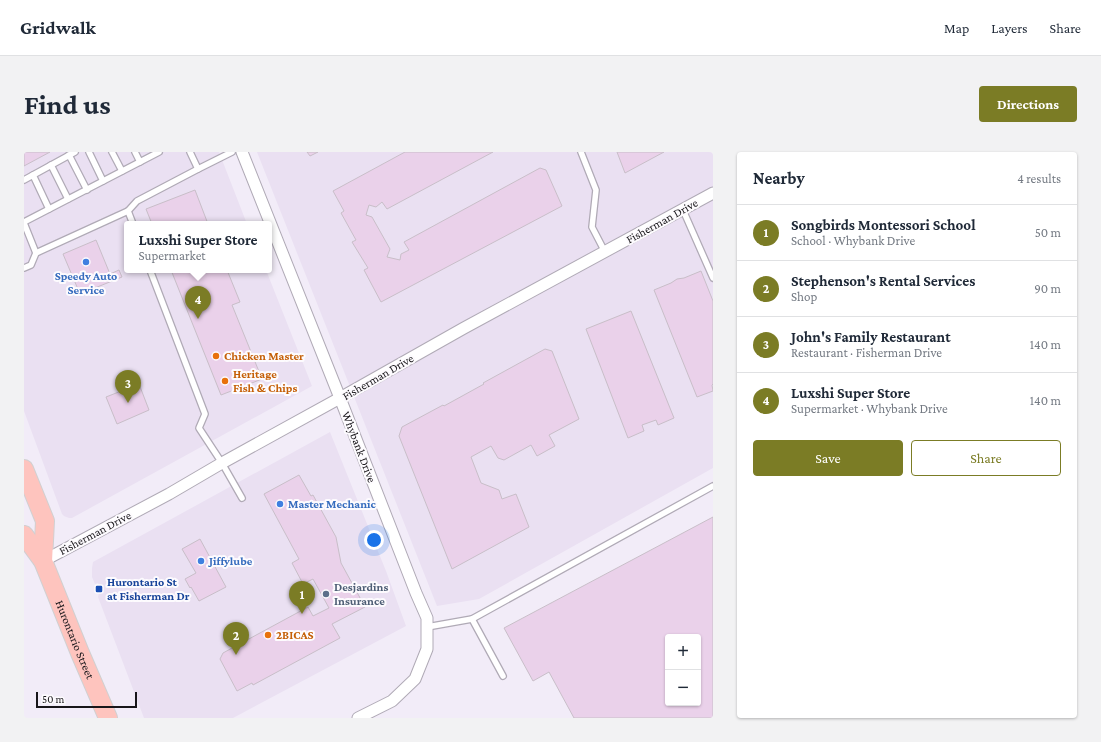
<!DOCTYPE html>
<html lang="en">
<head>
<meta charset="utf-8">
<style>
	body { margin:0; font-family:"Crimson Pro",serif; background:#f2f2f3; color:#1f2937 }
	.controls { position:absolute; right:12px; bottom:12px; display:grid; overflow:hidden; border-radius:4px; box-shadow:0 1px 3px #0004 }
	.controls button { width:36px; height:36px; display:grid; place-items:center; padding:0; border:0; border-bottom:1px solid #e0e1e3; background:#fff; color:#1f2937; font:20px sans-serif }
	.scale { position:absolute; left:12px; bottom:10px; width:101px; box-sizing:border-box; padding-left:4px; border:2px solid #18161a; border-top:0; font-size:11px; line-height:14px; white-space:nowrap; color:#18161a; -webkit-text-stroke:3px #fdfbfe; paint-order:stroke }
	.you { position:absolute; left:350px; top:388px; width:14px; height:14px; margin:-10px; border:3px solid #fff; border-radius:50%; background:#1a73e8; box-shadow:0 0 0 6px #1a73e833 }
	.badge { display:grid; place-items:center; width:26px; height:26px; border-radius:50%; background:#7b7c25; color:#fff; font-size:13px; font-weight:700 }
	.pin { position:absolute; translate:-50% -33px; filter:drop-shadow(0 1px 2px #0008) }
	.pin::after { content:''; position:absolute; top:21px; width:14px; height:12px; background:inherit; clip-path:polygon(0 0,100% 0,50% 100%) }
	.popup { position:absolute; left:100px; top:69px; width:148px; height:52px; box-sizing:border-box; display:grid; place-content:center; border-radius:4px; background:#fff; filter:drop-shadow(0 1px 3px #0005); font-size:13px; white-space:nowrap; color:#747a83 }
	.popup b { font-size:15px; color:#1f2937 }
	.popup::after { content:''; position:absolute; left:50%; top:100%; margin-left:-8px; border:8px solid transparent; border-top-color:#fff }
	.list { margin:0; padding:0; list-style:none }
	h2 { display:flex; justify-content:space-between; align-items:center; height:52px; margin:0; padding:0 16px; font-size:17px }
	h2 small { font-size:13px; font-weight:400; color:#747a83 }
	.list li { display:grid; grid-template-columns:26px 1fr auto; gap:12px; align-items:center; box-sizing:border-box; height:56px; padding:0 16px; border-top:1px solid #e0e1e3 }
	.list b { display:block; font-size:15px; white-space:nowrap }
	.list p { margin:0; font-size:13px; white-space:nowrap; color:#747a83 }
	.list em { font-size:13px; font-style:normal; color:#747a83 }
	.actions { display:flex; gap:8px; padding:12px 16px }
	.actions a { flex:1; padding:9px 0; border:1px solid #7b7c25; border-radius:4px; text-align:center; font-size:14px; color:#7b7c25 }
	.actions .main { background:#7b7c25; color:#fff }
	.map { position:relative; flex:none; width:689px; height:566px; overflow:hidden; border-radius:4px }
	header { display:flex; align-items:center; gap:24px; box-sizing:border-box; height:56px; padding:0 20px; background:#fff; border-bottom:1px solid #e0e1e3 }
	header strong { font-size:19px }
	nav { display:flex; gap:22px; margin-inline-start:auto; font-size:14px }
	.intro { display:flex; align-items:center; justify-content:space-between; box-sizing:border-box; height:96px; padding:0 24px }
	h1 { margin:0; font-size:28px }
	.button { padding:10px 18px; border-radius:4px; background:#7b7c25; color:#fff; font-size:14px; font-weight:700 }
	main { display:flex; gap:24px; padding:0 24px }
	aside { flex:1; background:#fff; border-radius:4px; box-shadow:0 1px 3px #0004 }
	.map>svg:first-child { display:block }
</style>
</head>
<body>
<header>
<strong>Gridwalk</strong>
<nav><a>Map</a><a>Layers</a><a>Share</a></nav>
</header>
<div class="intro"><h1>Find us</h1><a class="button">Directions</a></div>
<main>
<div class="map">
<svg width="689" height="566" viewBox="0 0 689 566">
	<rect width="100%" height="100%" fill="#f2ecf8"/>
	<!-- built -->
	<g fill="#eae0f2">
		<polygon points="0,0 195,0 223,72 103,72 103,118 242,118 288,234 48,366 45,366 40,364 38,362 0,259"/>
		<polygon points="233,0 689,0 689,316 455,447 413,454"/>
		<polygon points="306,280 362,419 382,474 209,566 120,566 74,445 75,441 78,439 74,431 71,432 68,425 68,416 69,410"/>
	</g>
	<!-- building -->
	<g fill="#ead1ea" stroke="#c8bec8" fill-rule="evenodd">
		<polygon points="0,0 26,0 0,14"/>
		<polygon points="283,0 294,0 286,4"/>
		<polygon points="381,0 469,0 363,57 358,50 352,55 345,53 342,63 348,65 366,97 363,105 376,108 377,102 385,98 380,90 516,16 522,18 538,54 357,150 340,118 344,116 328,90 332,88 317,61 320,59 309,39"/>
		<polygon points="593,0 640,0 601,21"/>
		<polygon points="171,38 184,72 128,72 122,57"/>
		<polygon points="72,88 86,122 95,118 98,125 56,142 39,102"/>
		<polygon points="147,118 203,118 216,150 208,153 238,227 197,243"/>
		<polygon points="677,119 689,149 689,232 688,233 689,239 673,245 630,138 647,131 653,127 660,126"/>
		<polygon points="607,159 650,266 634,273 632,268 618,273 620,279 604,286 562,177"/>
		<polygon points="521,197 528,199 555,267 525,283 531,294 513,304 507,293 480,308 474,306 467,294 447,305 457,331 475,338 478,347 492,342 505,375 428,417 375,284 378,275 419,253 420,254 460,232 459,231"/>
		<polygon points="115,232 125,258 93,272 82,245"/>
		<polygon points="275,323 287,344 289,343 312,385 317,411 341,455 308,472 316,486 229,533 228,531 213,539 196,507 199,501 284,455 289,464 305,456 289,427 279,432 268,411 275,407 240,342"/>
		<path d="M689 365V566H550L525 520 509 529 480 476ZM644 485H674V551H644Z"/>
		<polygon points="176,387 202,435 175,449 167,435 166,436 161,427 172,421 158,397"/>
	</g>
	<g fill="none" stroke-linecap="round" stroke-linejoin="round">
		<!-- lane casing -->
		<g stroke="#b0aab6" stroke-width="8">
			<g id="lane">
				<polyline points="65,0 79,29"/>
				<polyline points="88,0 98,19"/>
				<polyline points="111,0 116,10"/>
				<polyline points="166,0 174,17"/>
				<polyline points="557,0 572,38 568,75 581,100"/>
				<polyline points="45,3 63,38"/>
				<polyline points="27,13 44,47"/>
				<polyline points="9,23 25,57"/>
				<polyline points="0,28 51,0"/>
				<polyline points="659,58 689,126"/>
				<polyline points="104,59 113,49 174,17 208,0"/>
				<polyline points="0,70 135,0"/>
				<polyline points="0,71 12,101"/>
				<polyline points="0,116 7,113 12,101 104,59 109,72"/>
				<polyline points="126,118 181,262 175,276 198,311 218,346"/>
				<polyline points="448,467 479,524"/>
				<polyline points="403,475 448,467 689,334"/>
			</g>
		</g>
		<!-- street casing -->
		<g stroke="#b0aab6" stroke-width="13">
			<g id="street">
				<polyline points="218,0 316,246 392,441 403,466 403,497 391,527 368,549 334,566"/>
				<polyline points="19,409 145,342 198,311 316,246 440,176 689,41"/>
			</g>
		</g>
		<!-- primary casing -->
		<g stroke="#d1d0d1" stroke-width="20">
			<g id="primary">
				<polyline points="0,317 21,369 19,409"/>
				<path id="s1" d="M0 383 19 409 56 501 84 566"/>
			</g>
		</g>
		<!-- lane -->
		<use href="#lane" stroke="#fff" stroke-width="5.5"/>
		<!-- street -->
		<use href="#street" stroke="#fff" stroke-width="11"/>
		<!-- primary -->
		<use href="#primary" stroke="#fec4be" stroke-width="18"/>
	</g>
	<!-- markers -->
	<g fill="#3f7fe0" stroke="#fdfbfe" stroke-width="1.5">
		<circle cx="62" cy="110" r="4"/>
		<circle cx="256" cy="352" r="4"/>
		<circle cx="177" cy="409" r="4"/>
	</g>
	<g fill="#e8710a" stroke="#fdfbfe" stroke-width="1.5">
		<circle cx="192" cy="204" r="4"/>
		<circle cx="201" cy="229" r="4"/>
		<circle cx="244" cy="483" r="4"/>
	</g>
	<rect fill="#1a4fb4" stroke="#fdfbfe" stroke-width="1.5" x="71" y="433" width="8" height="8" rx="2"/>
	<circle fill="#5c6f8a" stroke="#fdfbfe" stroke-width="1.5" cx="302" cy="442" r="4"/>
	<g text-anchor="middle" dominant-baseline="central" stroke-width="4" stroke-linejoin="round" paint-order="stroke">
		<!-- street labels -->
		<g font-size="12" fill="#18161a" stroke="#fdfbfe">
			<text transform="translate(638 69) rotate(-29)">Fisherman Drive</text>
			<text transform="translate(354 225) rotate(-30)">Fisherman Drive</text>
			<text transform="translate(335 295) rotate(69)">Whybank Drive</text>
			<text transform="translate(71 381) rotate(-28)">Fisherman Drive</text>
			<text stroke="none"><textPath href="#s1" startOffset="117">Hurontario Street</textPath></text>
		</g>
		<!-- shop labels -->
		<g font-size="12" font-weight="bold" fill="#366cbe" stroke="#fdfbfe" text-anchor="start">
			<text x="62" y="124" text-anchor="middle">Speedy Auto<tspan x="62" dy="14">Service</tspan></text>
			<text x="264" y="352">Master Mechanic</text>
			<text x="185" y="409">Jiffylube</text>
		</g>
		<!-- food labels -->
		<g font-size="12" font-weight="bold" fill="#c56008" stroke="#fdfbfe" text-anchor="start">
			<text x="200" y="204">Chicken Master</text>
			<text x="209" y="222">Heritage<tspan x="209" dy="14">Fish &amp; Chips</tspan></text>
			<text x="252" y="483">2BICAS</text>
		</g>
		<!-- transit labels -->
		<g font-size="12" font-weight="bold" fill="#164399" stroke="#fdfbfe" text-anchor="start">
			<text x="83" y="430">Hurontario St<tspan x="83" dy="14">at Fisherman Dr</tspan></text>
		</g>
		<!-- service labels -->
		<g font-size="12" font-weight="bold" fill="#4e5e75" stroke="#fdfbfe" text-anchor="start">
			<text x="310" y="435">Desjardins<tspan x="310" dy="14">Insurance</tspan></text>
		</g>
	</g>
</svg>
<div class="controls">
<button>+</button>
<button>−</button>
</div>
<div class="scale">50 m</div>
<div class="you"></div>
<div class="pin badge" style="left:278px;top:462px">1</div>
<div class="pin badge" style="left:212px;top:503px">2</div>
<div class="pin badge" style="left:104px;top:251px">3</div>
<div class="pin badge" style="left:174px;top:167px">4</div>
<div class="popup"><b>Luxshi Super Store</b>Supermarket</div>
</div>
<aside>
<h2>Nearby<small>4 results</small></h2>
<ul class="list">
<li><span class="badge">1</span><div><b>Songbirds Montessori School</b><p>School · Whybank Drive</p></div><em>50 m</em></li>
<li><span class="badge">2</span><div><b>Stephenson's Rental Services</b><p>Shop</p></div><em>90 m</em></li>
<li><span class="badge">3</span><div><b>John's Family Restaurant</b><p>Restaurant · Fisherman Drive</p></div><em>140 m</em></li>
<li><span class="badge">4</span><div><b>Luxshi Super Store</b><p>Supermarket · Whybank Drive</p></div><em>140 m</em></li>
</ul>
<div class="actions"><a class="main">Save</a><a>Share</a></div>
</aside>
</main>
</body>
</html>
